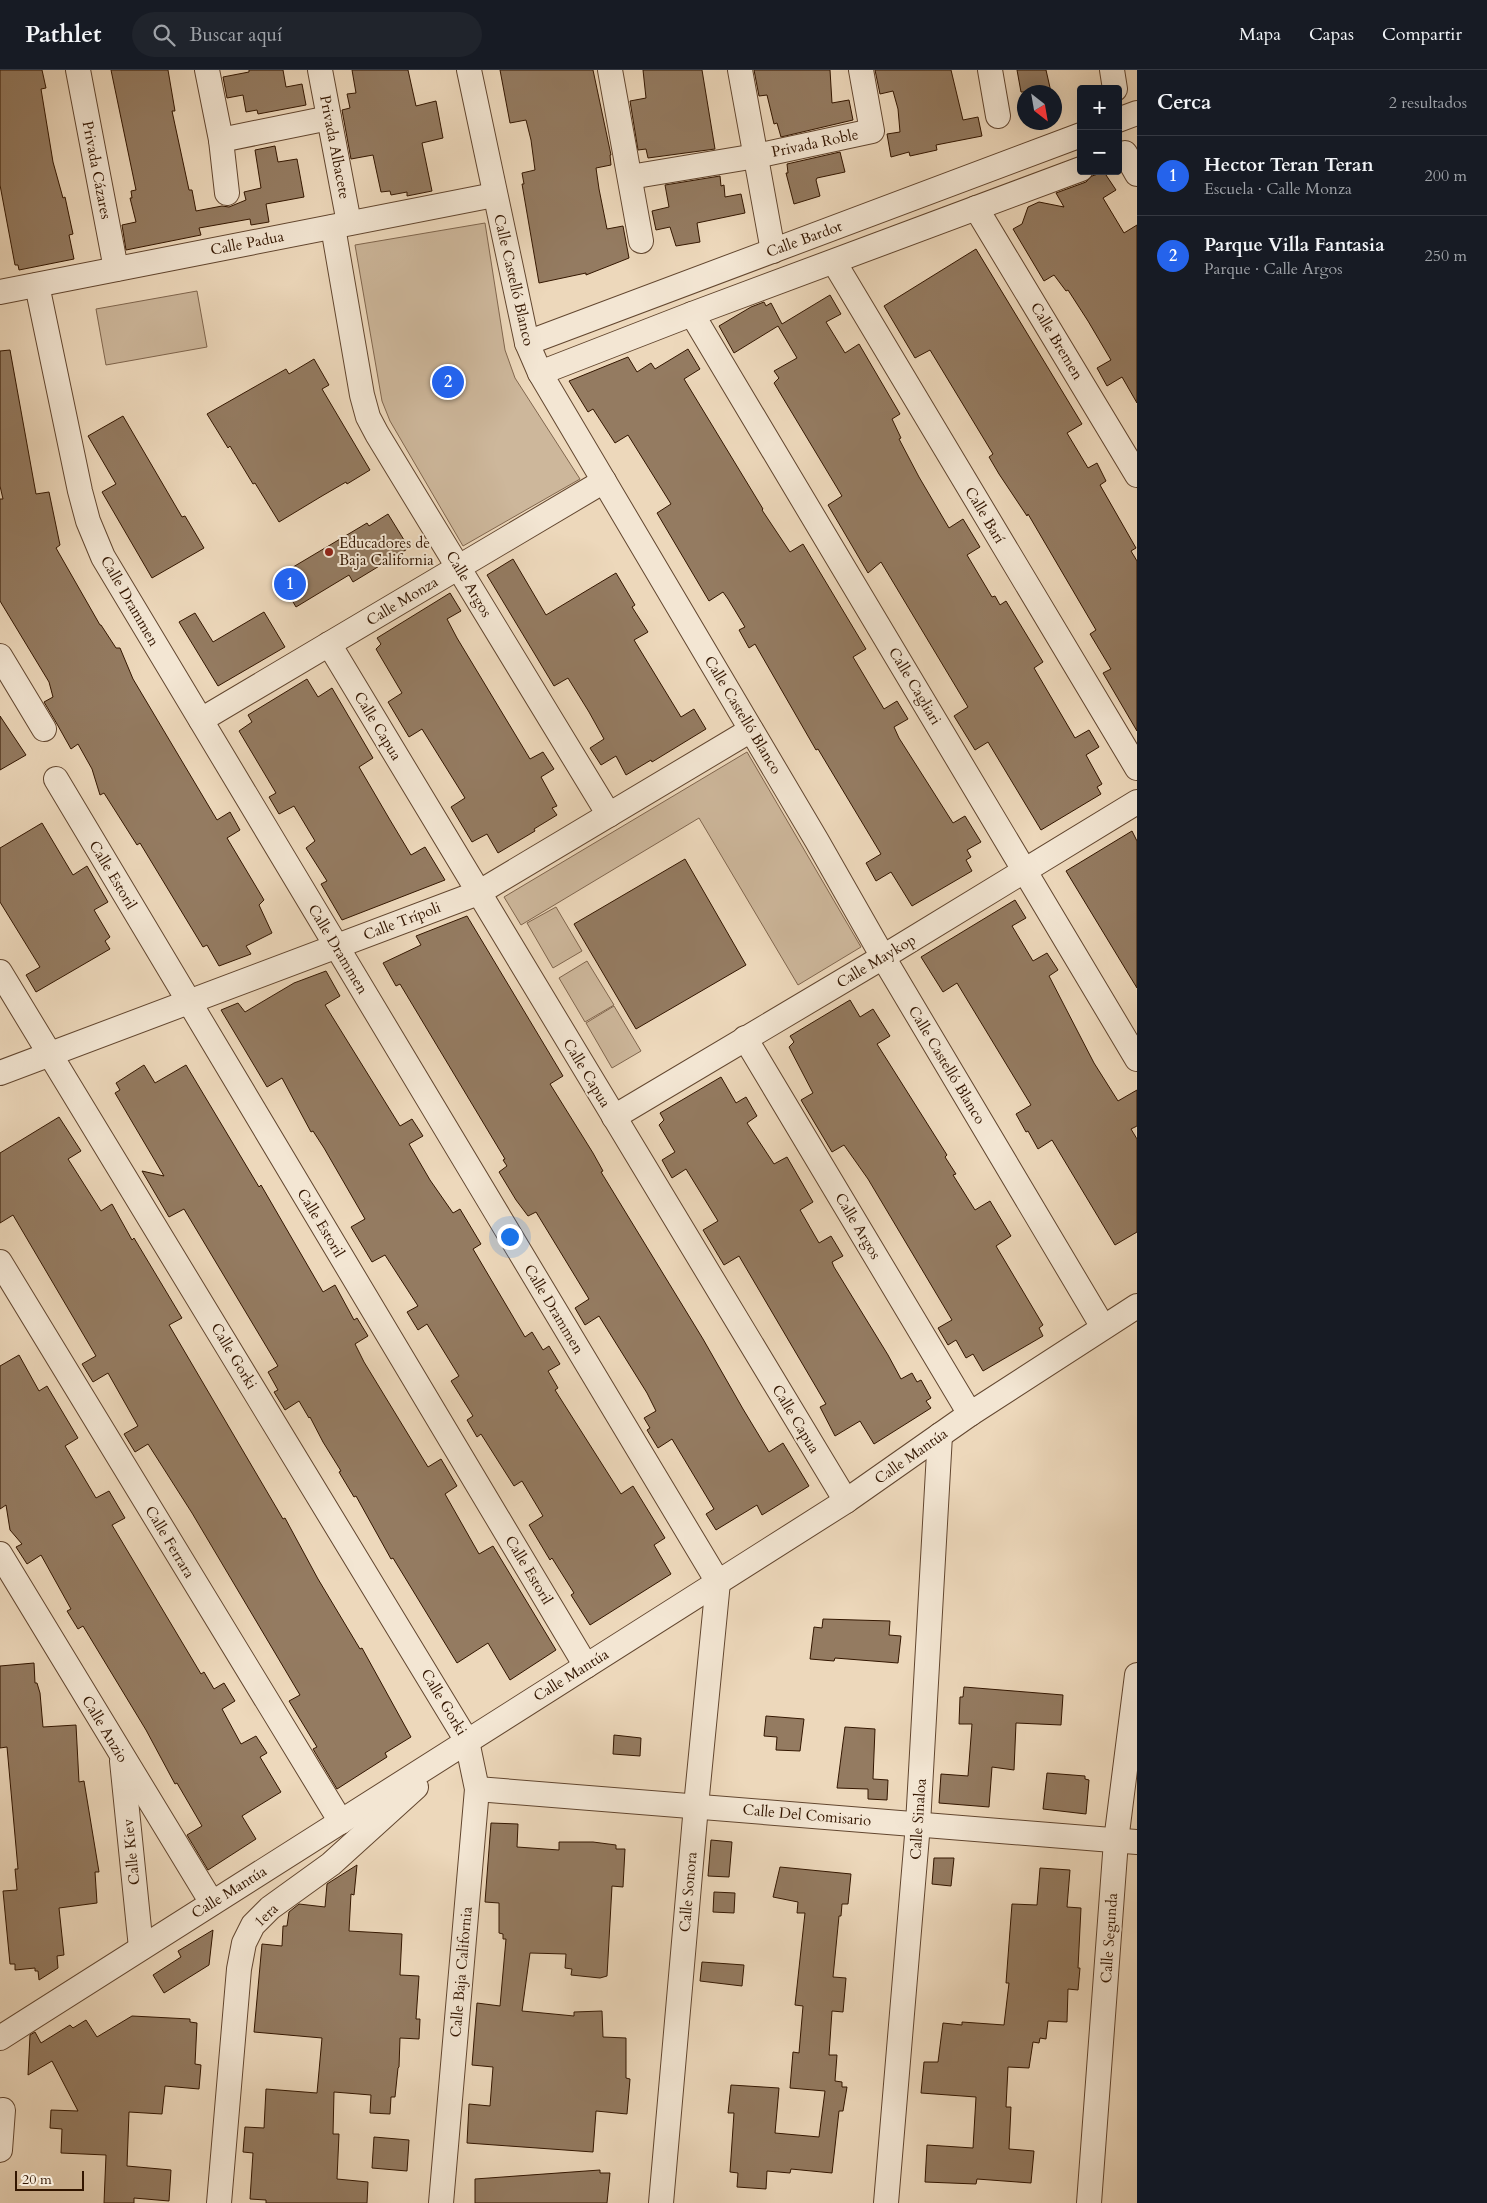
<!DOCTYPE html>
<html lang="es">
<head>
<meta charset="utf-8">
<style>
	body { margin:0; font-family:Cardo,serif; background:#20242c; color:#f1f3f6 }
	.controls { position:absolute; right:15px; top:15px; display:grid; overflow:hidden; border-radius:5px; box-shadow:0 5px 20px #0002 }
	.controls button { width:45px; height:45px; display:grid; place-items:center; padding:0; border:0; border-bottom:1px solid #363941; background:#171b24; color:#f1f3f6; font:25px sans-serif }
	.compass { position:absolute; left:1017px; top:15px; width:45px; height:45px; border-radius:50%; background:#171b24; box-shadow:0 5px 20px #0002; rotate:149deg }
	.scale { position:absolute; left:15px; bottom:12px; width:69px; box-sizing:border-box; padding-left:5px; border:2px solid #331600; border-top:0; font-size:14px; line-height:18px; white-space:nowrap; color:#331600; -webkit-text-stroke:4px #f3e6d3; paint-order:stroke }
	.you { position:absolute; left:509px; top:1166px; width:18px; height:18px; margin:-12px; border:4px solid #fff; border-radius:50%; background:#1a73e8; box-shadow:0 0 0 8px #1a73e833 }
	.badge { display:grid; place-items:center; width:32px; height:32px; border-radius:50%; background:#2563eb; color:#fff; font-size:16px; font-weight:700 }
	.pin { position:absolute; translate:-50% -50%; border:2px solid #fff; box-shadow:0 1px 5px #0006 }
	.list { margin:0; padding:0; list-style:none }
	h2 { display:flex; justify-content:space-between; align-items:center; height:65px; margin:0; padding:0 20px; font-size:21px }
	h2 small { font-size:16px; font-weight:400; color:#9ea1a6 }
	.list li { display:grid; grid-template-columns:32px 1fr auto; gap:15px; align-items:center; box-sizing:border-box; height:80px; padding:0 20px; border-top:1px solid #363941 }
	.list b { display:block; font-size:19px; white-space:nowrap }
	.list p { margin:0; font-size:16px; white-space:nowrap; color:#9ea1a6 }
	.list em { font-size:16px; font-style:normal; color:#9ea1a6 }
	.icon { flex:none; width:28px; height:28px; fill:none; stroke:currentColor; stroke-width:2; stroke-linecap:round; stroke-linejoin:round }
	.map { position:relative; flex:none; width:1137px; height:2133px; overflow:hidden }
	header { display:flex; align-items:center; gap:30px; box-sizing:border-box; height:70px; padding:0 25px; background:#171b24; border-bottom:1px solid #363941 }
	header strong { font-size:24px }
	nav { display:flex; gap:28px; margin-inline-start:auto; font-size:18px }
	.search { width:350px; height:45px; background:#20242c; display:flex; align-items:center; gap:12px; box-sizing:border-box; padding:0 18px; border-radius:28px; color:#9ea1a6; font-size:19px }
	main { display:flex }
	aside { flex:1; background:#171b24 }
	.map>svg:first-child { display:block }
</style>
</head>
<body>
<header>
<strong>Pathlet</strong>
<div class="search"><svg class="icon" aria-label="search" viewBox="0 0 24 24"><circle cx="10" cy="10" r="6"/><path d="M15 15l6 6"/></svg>Buscar aquí</div>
<nav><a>Mapa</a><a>Capas</a><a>Compartir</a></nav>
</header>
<main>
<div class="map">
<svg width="1137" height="2133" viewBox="0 0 1137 2133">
	<rect width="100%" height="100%" fill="#edd8bb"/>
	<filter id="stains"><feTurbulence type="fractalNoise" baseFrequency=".004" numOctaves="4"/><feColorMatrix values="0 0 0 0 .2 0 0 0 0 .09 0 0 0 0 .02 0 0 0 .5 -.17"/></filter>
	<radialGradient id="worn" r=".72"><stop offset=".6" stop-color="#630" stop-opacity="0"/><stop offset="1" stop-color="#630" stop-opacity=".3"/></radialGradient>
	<!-- green -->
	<g fill="#cdb79b" stroke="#80664e">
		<polygon points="485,153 505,280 515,308 580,409 463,476 390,351 382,331 355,175"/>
		<polygon points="197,221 207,277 106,295 96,239"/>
		<polygon points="747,682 861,877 798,915 699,748 521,855 504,827"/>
		<polygon points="556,837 582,881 553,898 527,853"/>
		<polygon points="587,891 614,935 585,952 559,908"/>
		<polygon points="614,936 641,981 612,998 586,953"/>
	</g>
	<!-- building -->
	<g fill="#947b61" stroke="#331600">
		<polygon points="0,0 42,0 46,18 41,19 53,92 63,128 65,127 73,164 69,165 74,189 19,200 18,195 15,195 0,115"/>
		<polygon points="111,0 168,0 175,41 172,41 189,120 192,120 196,141 222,136 229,137 246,130 244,122 261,118 255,80 275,76 278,92 297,89 304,127 266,134 269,152 251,155 250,149 199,158 201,165 126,180 122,155 136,152 130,128 132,128 131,121 136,120"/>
		<polygon points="249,0 283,0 286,17 302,14 306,35 258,44 257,40 246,42 243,25 227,28 223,7 249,2"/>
		<polygon points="352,0 408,0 416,36 436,31 443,68 422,73 432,121 407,126 407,122 391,125 390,121 381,122 373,85 351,89 342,40 350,38 347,24 356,23"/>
		<polygon points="500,0 593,0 611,85 610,85 611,95 596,98 599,119 607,159 623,156 629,188 586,205 586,203 539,213 522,114 524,114 522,103 535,100 531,70 526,50 510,53"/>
		<polygon points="643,0 702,0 715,79 648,88 646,79 638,80 630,31 646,28"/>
		<polygon points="754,0 830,0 832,33 849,30 853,50 781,67 777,53 774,54 767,25 759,26"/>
		<polygon points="875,0 951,0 963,50 978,47 982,66 936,75 937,80 910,86 909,82 891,87 887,64 900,62 898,39 893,21 880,24"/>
		<polygon points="1017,0 1046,0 1051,22 1021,22"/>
		<polygon points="840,82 845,102 817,108 816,110 820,126 794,134 786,103 788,103 787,94"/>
		<polygon points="1104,102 1116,120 1103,128 1124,163 1137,155 1137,333 1122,307 1107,316 1097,298 1111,290 1088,251 1068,220 1066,221 1054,205 1044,211 1013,159 1022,154 1028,137 1039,132 1064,137 1056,123 1086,112 1092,106"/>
		<polygon points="720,106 721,116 724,115 725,127 741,124 745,143 697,153 700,172 676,176 670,157 656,160 652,141 669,137 665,115"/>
		<polygon points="976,179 1082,354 1067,363 1088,398 1097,393 1106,411 1100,415 1136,478 1131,481 1137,491 1137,661 1103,603 1111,599 1090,564 1096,560 1028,444 1027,446 999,404 989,387 993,384 930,280 915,288 884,236"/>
		<polygon points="830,225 841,244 826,252 845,283 859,274 900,344 892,349 901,368 899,369 919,407 949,458 963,449 980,477 967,485 992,527 995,526 1000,535 1006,531 1043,592 1034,598 1075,668 1089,660 1099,677 1086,685 1102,714 1097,717 1101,724 1041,760 988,672 975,680 954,646 968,637 881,492 868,503 828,435 842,426 774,313 779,308 774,301 797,288 778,256 734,283 719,256 751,237 764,232 766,236 771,233 782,254"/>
		<polygon points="688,279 700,299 684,309 763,439 762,440 790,482 803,474 866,579 853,587 884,639 897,631 908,649 894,657 899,668 953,753 965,746 981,772 967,780 971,787 966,790 972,801 912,836 891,802 876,811 866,793 881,784 818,679 816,680 755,574 749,578 739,560 745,557 728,529 723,522 709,531 657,443 671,434 628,365 615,373 593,339 588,342 569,311 628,287 637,302 651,293 655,299"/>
		<polygon points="10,280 36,424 49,422 60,475 56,478 100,555 101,555 116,578 120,578 133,609 217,750 230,742 240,760 227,768 264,830 259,835 272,863 246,876 251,884 219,896 207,875 203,877 140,773 137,775 104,723 100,725 92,699 78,674 71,679 57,654 44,632 53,627 49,612 0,531 0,429 3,429 0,416 0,281"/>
		<polygon points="314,289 329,315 322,319 370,400 347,414 346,412 322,426 279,452 255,413 253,414 230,376 228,378 207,344 286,299 289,304"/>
		<polygon points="123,346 182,447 185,446 204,478 152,508 102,422 116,414 88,366"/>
		<polygon points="388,444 409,478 353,512 349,505 296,537 278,506 367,453 369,456"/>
		<polygon points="513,489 546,545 616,503 635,535 632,537 648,562 634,570 681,647 694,639 706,659 652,692 651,690 626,705 616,686 601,695 590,678 604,669 589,642 568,608 554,616 487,505"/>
		<polygon points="450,523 461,541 447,549 457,568 530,689 543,682 554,699 541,707 557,736 552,738 557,745 534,759 535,761 498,783 487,764 472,772 451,737 465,728 422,659 409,667 388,632 402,623 376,579 381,574 377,568"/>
		<polygon points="264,542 285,577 218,616 179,552 195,543 213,572"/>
		<polygon points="307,609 318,627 332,618 373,688 359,697 390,750 411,785 425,777 445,810 342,850 321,814 327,811 306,778 315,771 294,736 279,744 269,727 276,723 239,661 252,652 248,645"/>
		<polygon points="0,646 26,685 0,700"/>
		<polygon points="42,753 73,805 87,796 108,832 94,840 110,867 105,871 110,879 36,922 26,905 40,897 0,832 0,778"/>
		<polygon points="1132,761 1137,771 1137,918 1066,801"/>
		<polygon points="685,789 746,895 636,959 574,854"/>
		<polygon points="1015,830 1026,848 1012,856 1033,891 1047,883 1058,900 1049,906 1094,993 1118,1031 1137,1020 1137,1056 1131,1059 1137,1069 1137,1162 1115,1175 1052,1070 1038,1079 1028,1061 1026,1062 1016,1044 1031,1035 957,913 943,922 921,887"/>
		<polygon points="467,846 563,1006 550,1014 593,1083 603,1101 601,1102 703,1269 743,1339 769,1382 783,1373 809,1416 762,1445 757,1435 716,1460 706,1444 714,1439 672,1369 658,1378 647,1360 650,1358 644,1348 656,1341 647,1323 599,1246 585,1255 575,1238 589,1229 536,1142 528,1146 516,1130 499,1102 507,1096 503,1090 505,1089 400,914 396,916 383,893 421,875 416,866"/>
		<polygon points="326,901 340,926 325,935 400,1056 412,1049 423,1066 409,1074 430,1110 453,1143 460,1139 481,1174 473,1179 525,1267 532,1262 543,1280 549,1276 560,1294 548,1301 558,1318 555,1320 621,1424 633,1416 665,1468 654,1475 671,1504 590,1555 571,1525 574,1523 552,1488 550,1490 529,1455 543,1446 522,1411 514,1416 481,1364 477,1367 467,1350 473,1346 451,1311 459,1306 427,1254 418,1260 407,1242 418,1236 385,1185 372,1192 351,1157 365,1149 324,1078 313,1061 311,1062 282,1008 267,1017 221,940 238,933 245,942 294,913"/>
		<polygon points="850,930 860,947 873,939 890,966 877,974 947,1085 945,1087 956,1104 953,1105 975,1140 990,1131 1011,1166 996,1176 1043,1255 1039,1258 1043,1266 983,1301 973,1284 966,1288 956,1270 948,1275 938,1258 952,1250 868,1109 844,1075 832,1082 801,1030 813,1023 789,977 794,972 790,966"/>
		<polygon points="144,995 155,1013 186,995 259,1117 261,1115 323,1222 335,1215 354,1250 357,1248 368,1266 355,1274 364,1292 428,1397 441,1389 457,1416 445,1424 479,1484 493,1476 556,1580 510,1610 488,1573 457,1593 404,1506 393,1488 391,1489 356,1426 354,1427 339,1402 341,1401 323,1372 310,1347 309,1348 299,1331 285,1340 274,1322 278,1320 268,1302 278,1296 184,1139 169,1147 142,1101 164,1106 115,1023 120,1020 116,1013"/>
		<polygon points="721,1007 736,1033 746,1027 757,1046 747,1053 774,1094 787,1087 813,1132 800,1140 819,1173 831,1166 843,1186 832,1192 834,1197 888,1285 901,1309 912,1303 917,1312 921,1310 931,1328 926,1331 931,1338 874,1374 860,1351 835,1366 820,1337 826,1334 739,1186 724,1195 703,1160 718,1151 686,1099 672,1108 662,1090 675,1082 659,1055 664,1050 660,1043"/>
		<polygon points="59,1047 81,1081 68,1089 101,1141 112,1134 132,1170 134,1168 182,1248 169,1255 283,1449 285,1448 318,1509 360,1579 362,1578 411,1667 385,1683 387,1687 337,1719 313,1679 317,1677 289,1631 300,1625 192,1443 148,1374 135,1382 124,1364 138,1356 108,1303 93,1312 82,1294 96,1286 13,1145 0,1153 0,1083"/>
		<polygon points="19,1285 39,1321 47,1316 78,1368 65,1376 96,1428 109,1421 125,1448 112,1455 201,1604 204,1602 214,1619 224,1613 235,1631 222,1639 241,1674 256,1666 267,1683 260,1687 281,1722 242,1746 256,1769 208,1800 187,1765 202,1756 177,1713 175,1714 146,1660 83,1556 78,1559 67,1541 71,1539 41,1485 27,1494 16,1477 22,1474 10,1460 6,1435 0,1439 0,1296"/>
		<polygon points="823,1549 890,1551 889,1565 901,1566 898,1593 835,1588 834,1591 810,1589 814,1557 822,1558"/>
		<polygon points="34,1593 35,1613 37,1613 40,1623 43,1657 76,1655 79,1712 84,1711 99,1802 95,1802 97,1833 59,1838 64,1885 57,1886 58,1898 39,1910 38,1901 35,1901 35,1898 15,1900 15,1894 10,1894 3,1821 17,1820 15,1799 18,1799 7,1677 0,1678 0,1596"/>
		<polygon points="964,1617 1063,1625 1061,1655 1016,1653 1014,1700 992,1697 989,1737 939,1733 941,1704 968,1706 972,1654 959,1654 960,1627 963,1627"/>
		<polygon points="766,1646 804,1649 800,1681 776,1680 777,1667 764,1666"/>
		<polygon points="845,1657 875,1659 873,1709 888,1710 887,1730 868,1729 868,1719 837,1718"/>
		<polygon points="614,1665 641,1668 640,1686 613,1684"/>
		<polygon points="1047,1703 1085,1706 1085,1709 1089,1710 1086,1744 1043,1739"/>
		<polygon points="491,1753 518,1754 517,1777 559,1780 559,1772 593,1772 616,1775 616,1779 625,1779 623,1817 612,1816 607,1906 600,1908 571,1905 572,1899 565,1898 566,1884 530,1883 522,1941 574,1946 574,1942 602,1941 603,1967 626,1968 626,2008 630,2009 627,2044 596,2041 593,2082 467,2073 469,2034 490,2036 493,1997 472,1995 477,1933 500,1936 506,1869 503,1869 503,1864 499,1863 499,1833 485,1832"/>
		<polygon points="711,1770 732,1772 729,1807 708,1806"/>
		<polygon points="934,1788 954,1788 951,1816 932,1814"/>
		<polygon points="357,1795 354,1825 351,1824 349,1861 402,1864 400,1905 419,1906 416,1949 420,1949 419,1969 400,1968 399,1997 398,1998 395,2027 391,2027 390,2044 370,2043 371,2025 334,2022 333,2064 339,2064 337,2109 368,2112 367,2133 266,2133 266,2130 250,2129 253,2083 243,2082 245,2057 264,2058 266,2019 317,2023 322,1968 254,1962 262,1874 282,1876 283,1856 287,1856 289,1842 299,1834 325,1837 327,1814"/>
		<polygon points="780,1797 851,1804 848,1834 842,1834 841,1846 839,1846 833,1907 846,1908 843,1942 832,1941 829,1985 837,1985 835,2011 842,2012 842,2017 847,2017 843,2041 839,2041 832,2103 791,2099 790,2103 767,2101 766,2119 737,2117 738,2103 730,2102 734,2043 728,2043 731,2015 779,2018 775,2063 819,2067 825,2021 790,2018 793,1982 799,1983 803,1936 795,1935 805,1843 797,1843 798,1832 773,1827"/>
		<polygon points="1040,1798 1070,1800 1067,1837 1081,1838 1078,1898 1080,1898 1078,1920 1068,1919 1067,1952 1048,1951 1046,1969 1040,1968 1039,1973 1033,1972 1029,1998 1008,1997 1006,2037 1011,2037 1009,2079 1034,2081 1031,2113 977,2109 976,2114 925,2112 927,2075 973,2078 976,2027 921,2023 924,1992 938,1992 943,1953 962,1955 962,1952 1004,1955 1009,1913 1006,1913 1012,1834 1037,1835"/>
		<polygon points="714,1822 735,1823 734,1843 713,1842"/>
		<polygon points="213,1860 209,1895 164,1923 153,1905 181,1887 178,1881"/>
		<polygon points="702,1892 744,1895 742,1916 700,1911"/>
		<polygon points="132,1946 190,1949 190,1952 197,1953 195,1994 201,1995 199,2019 165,2016 162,2044 129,2042 127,2096 171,2100 169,2131 134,2128 134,2133 104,2133 106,2085 61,2083 62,2059 50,2058 51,2040 78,2041 52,1991 28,2005 30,1965 35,1962 41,1973 70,1955 73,1958 86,1950 97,1967"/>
		<polygon points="374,2067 409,2070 407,2101 372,2098"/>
		<polygon points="600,2100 600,2103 610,2103 607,2133 475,2133 475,2109"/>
	</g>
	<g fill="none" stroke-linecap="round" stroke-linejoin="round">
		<!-- minor casing -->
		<g stroke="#62462f" stroke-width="26">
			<g id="minor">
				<polyline points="78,0 116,199"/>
				<polyline points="207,0 221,70 227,123"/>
				<polyline points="320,0 349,153"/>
				<polyline points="469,0 527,273 540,303 817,771 883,887 1103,1257"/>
				<polyline points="610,0 641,171"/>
				<polyline points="740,0 773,181"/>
				<polyline points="990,0 998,46"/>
				<polyline points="1112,0 1115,19"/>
				<polyline points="1118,50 1137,43"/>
				<polyline points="221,70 329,48"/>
				<polyline points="1125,83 1137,104"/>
				<polyline points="630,107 756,86 872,61 861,0"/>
				<polyline points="976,138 1137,405"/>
				<polyline points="333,157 362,325 368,347 377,364 609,745"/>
				<polyline points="834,192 1137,698"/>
				<polyline points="37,215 80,421 88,451 103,487 718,1512 696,1736 661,2133"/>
				<polyline points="0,222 494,125"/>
				<polyline points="692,244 1137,989"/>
				<polyline points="527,273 1081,65"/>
				<polyline points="540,303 692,244 1081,99"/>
				<polyline points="329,574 846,1431"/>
				<polyline points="0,586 44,659"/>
				<polyline points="201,650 604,411"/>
				<polyline points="56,709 586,1596"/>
				<polyline points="0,902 467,1671 477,1719 441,2133"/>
				<polyline points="745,968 970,1344"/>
				<polyline points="0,1003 478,823 751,660"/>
				<polyline points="614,1047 883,887 1137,732"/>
				<polyline points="0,1192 341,1752"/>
				<polyline points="0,1484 212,1833"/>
				<polyline points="122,1691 141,1878"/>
				<polyline points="477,1719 1137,1772"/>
				<polyline points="0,1968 846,1431 970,1344 1137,1236"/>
				<polyline points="0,2080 3,2040"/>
				<polyline points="219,2133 239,1899 244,1873 253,1855 270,1838 331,1794 416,1717"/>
				<polyline points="886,2133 918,1754 940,1365"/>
				<polyline points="1089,2133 1116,1771 1137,1605"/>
			</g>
		</g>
		<!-- minor -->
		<use href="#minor" stroke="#f3e6d3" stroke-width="24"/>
	</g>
	<!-- markers -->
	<circle fill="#8f2418" stroke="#f3e6d3" stroke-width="2" cx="329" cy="482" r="5"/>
	<g text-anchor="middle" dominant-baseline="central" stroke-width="4" stroke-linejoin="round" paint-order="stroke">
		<!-- street labels -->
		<g font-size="15" fill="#331600" stroke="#f3e6d3">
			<text transform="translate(815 73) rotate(-12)">Privada Roble</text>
			<text transform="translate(335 77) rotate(79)">Privada Albacete</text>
			<text transform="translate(97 100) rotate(79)">Privada Cázares</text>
			<text transform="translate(804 169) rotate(-20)">Calle Bardot</text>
			<text transform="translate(247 173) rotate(-11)">Calle Padua</text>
			<text transform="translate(514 210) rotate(77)">Calle Castelló Blanco</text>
			<text transform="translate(1057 271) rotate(59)">Calle Bremen</text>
			<text transform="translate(985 445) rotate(59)">Calle Barí</text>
			<text transform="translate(469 514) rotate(59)">Calle Argos</text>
			<text transform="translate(130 531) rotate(60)">Calle Drammen</text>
			<text transform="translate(402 531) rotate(-31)">Calle Monza</text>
			<text transform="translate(915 616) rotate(59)">Calle Cagliari</text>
			<text transform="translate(743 645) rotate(59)">Calle Castelló Blanco</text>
			<text transform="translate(378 656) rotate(59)">Calle Capua</text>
			<text transform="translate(113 805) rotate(59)">Calle Estoril</text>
			<text transform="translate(402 851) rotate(-21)">Calle Trípoli</text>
			<text transform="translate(338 879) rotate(59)">Calle Drammen</text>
			<text transform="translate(876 891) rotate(-31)">Calle Maykop</text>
			<text transform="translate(947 995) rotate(59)">Calle Castelló Blanco</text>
			<text transform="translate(587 1003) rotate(59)">Calle Capua</text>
			<text transform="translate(321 1153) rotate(59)">Calle Estoril</text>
			<text transform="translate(858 1156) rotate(59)">Calle Argos</text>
			<text transform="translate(554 1239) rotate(59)">Calle Drammen</text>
			<text transform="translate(234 1286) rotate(59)">Calle Gorki</text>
			<text transform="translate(796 1349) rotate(59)">Calle Capua</text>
			<text transform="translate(911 1386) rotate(-35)">Calle Mantúa</text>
			<text transform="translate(170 1472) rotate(59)">Calle Ferrara</text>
			<text transform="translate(529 1500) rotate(59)">Calle Estoril</text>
			<text transform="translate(571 1605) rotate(-32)">Calle Mantúa</text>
			<text transform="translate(444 1632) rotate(59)">Calle Gorki</text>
			<text transform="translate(105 1659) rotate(59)">Calle Anzio</text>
			<text transform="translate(807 1745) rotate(5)">Calle Del Comisario</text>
			<text transform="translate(918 1749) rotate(-86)">Calle Sinaloa</text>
			<text transform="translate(131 1782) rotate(-96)">Calle Kiev</text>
			<text transform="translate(229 1822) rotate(-32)">Calle Mantúa</text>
			<text transform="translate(688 1822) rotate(-85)">Calle Sonora</text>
			<text transform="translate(266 1845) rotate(-44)">1era</text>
			<text transform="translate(1109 1868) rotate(-86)">Calle Segunda</text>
			<text transform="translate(461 1902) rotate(-85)">Calle Baja California</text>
		</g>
		<!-- poi labels -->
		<g font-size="15" fill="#331600" stroke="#f3e6d3" text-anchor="start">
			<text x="339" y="473">Educadores de<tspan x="339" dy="17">Baja California</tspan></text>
		</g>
	</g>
	<rect width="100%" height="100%" filter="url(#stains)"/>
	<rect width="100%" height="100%" fill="url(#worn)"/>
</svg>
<div class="controls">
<button>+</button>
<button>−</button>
</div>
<svg class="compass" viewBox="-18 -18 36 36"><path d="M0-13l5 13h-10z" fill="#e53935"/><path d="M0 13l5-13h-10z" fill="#9ea1a6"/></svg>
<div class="scale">20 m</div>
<div class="you"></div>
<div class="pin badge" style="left:290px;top:514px">1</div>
<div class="pin badge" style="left:448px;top:312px">2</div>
</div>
<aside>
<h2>Cerca<small>2 resultados</small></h2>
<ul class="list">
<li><span class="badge">1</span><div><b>Hector Teran Teran</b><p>Escuela · Calle Monza</p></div><em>200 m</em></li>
<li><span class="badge">2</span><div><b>Parque Villa Fantasia</b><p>Parque · Calle Argos</p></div><em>250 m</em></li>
</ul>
</aside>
</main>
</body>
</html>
